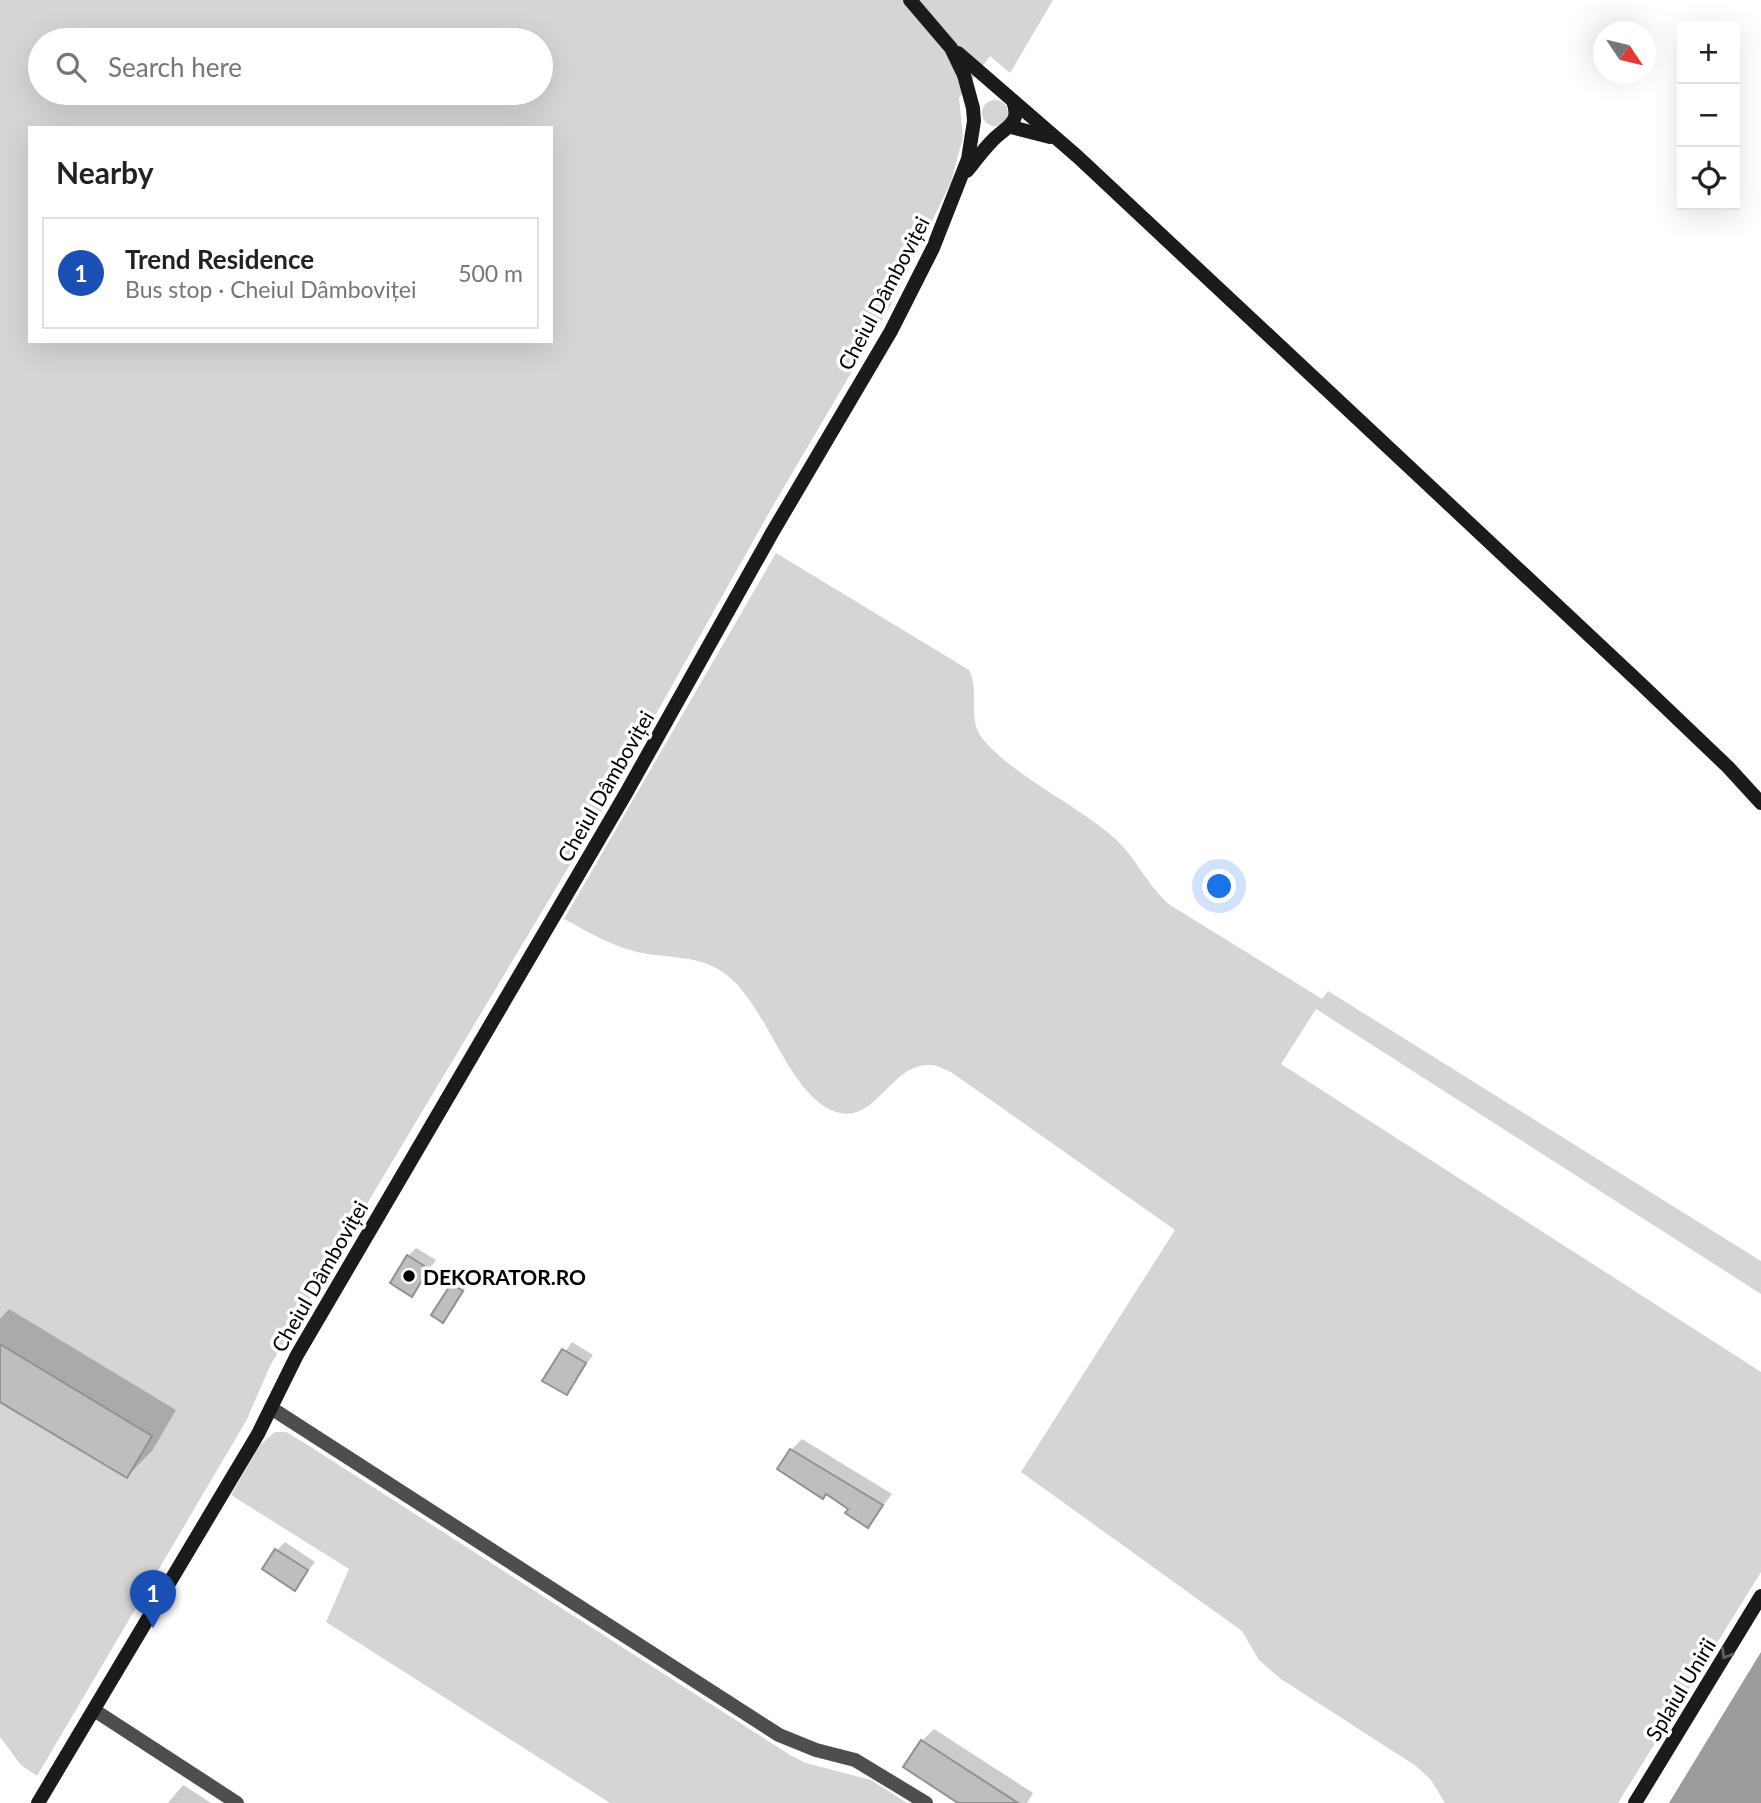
<!DOCTYPE html>
<html lang="en">
<head>
<meta charset="utf-8">
<style>
	body { margin:0; font-family:Lato,sans-serif; background:#f6f6f6; color:#222 }
	.controls { position:absolute; right:21px; top:21px; display:grid; overflow:hidden; border-radius:0px; box-shadow:0 7px 28px #0002 }
	.controls button { width:63px; height:63px; display:grid; place-items:center; padding:0; border:0; border-bottom:2px solid #e0e0e0; background:#fff; color:#222; font:35px sans-serif }
	.compass { position:absolute; left:1593px; top:21px; width:63px; height:63px; border-radius:50%; background:#fff; box-shadow:0 7px 28px #0002; rotate:125deg }
	.you { position:absolute; left:1220px; top:887px; width:24px; height:24px; margin:-18px; border:5px solid #fff; border-radius:50%; background:#1a73e8; box-shadow:0 0 0 10px #1a73e833 }
	.badge { display:grid; place-items:center; width:46px; height:46px; border-radius:50%; background:#000; color:#fff; font-size:23px; font-weight:700 }
	.pin { position:absolute; translate:-50% -58px; filter:drop-shadow(0 2px 4px #0008) }
	.pin::after { content:''; position:absolute; top:37px; width:24px; height:21px; background:inherit; clip-path:polygon(0 0,100% 0,50% 100%) }
	.list { margin:0; padding:0; list-style:none }
	h2 { display:flex; justify-content:space-between; align-items:center; height:91px; margin:0; padding:0 28px; font-size:30px }
	h2 small { font-size:23px; font-weight:400; color:#767676 }
	.list li { display:grid; grid-template-columns:46px 1fr auto; gap:21px; align-items:center; box-sizing:border-box; height:112px; margin:0 14px 14px; padding:0 14px; border:2px solid #e0e0e0; border-radius:0px }
	.list b { display:block; font-size:26px; white-space:nowrap }
	.list p { margin:0; font-size:23px; white-space:nowrap; color:#767676 }
	.list em { font-size:23px; font-style:normal; color:#767676 }
	.icon { flex:none; width:38px; height:38px; fill:none; stroke:currentColor; stroke-width:2; stroke-linecap:round; stroke-linejoin:round }
	.map { position:relative; flex:none; width:1761px; height:1803px; overflow:hidden }
	.search { position:absolute; background:#fff; box-shadow:0 7px 28px #0002; left:28px; top:28px; width:525px; height:77px; display:flex; align-items:center; gap:18px; box-sizing:border-box; padding:0 24px; border-radius:38px; color:#767676; font-size:26px }
	.panel { position:absolute; background:#fff; box-shadow:0 7px 28px #0002; left:28px; top:126px; width:525px; height:217px; border-radius:0px }
	.map>svg:first-child { display:block }
</style>
</head>
<body>
<div class="map">
<svg width="1761" height="1803" viewBox="0 0 1761 1803">
	<rect width="100%" height="100%" fill="#fff"/>
	<!-- green -->
	<g fill="#d5d5d5" fill-rule="evenodd">
		<path d="M0 0H1053L1010 73 990 56 959 98 963 137 951 182 891 305 774 504 592 828 271 1364 246 1421 37 1776 21 1765 0 1737ZM40 40H541V93H40ZM30 128H551V341H30Z"/>
		<circle cx="995" cy="113" r="13"/>
		<path d="M776 553 969 670C980 690 967 719 982 738 1008 772 1076 805 1111 835 1136 856 1146 885 1170 905L1322 999 1328 991 1761 1261V1294L1316 1009 1281 1064 1761 1372V1572L1618 1803H1445L1431 1780 1416 1766 1281 1679 1259 1660 1242 1631 1021 1472 1175 1230 951 1072C945 1070 937 1065 931 1065 889 1062 875 1130 831 1110 788 1091 768 1009 728 976 702 954 668 959 637 952 611 946 587 931 564 919Z"/>
		<polygon points="275,1432 286,1432 303,1442 790,1755 806,1763 871,1780 907,1803 610,1803 326,1622 349,1569 231,1495 260,1445"/>
	</g>
	<!-- water -->
	<polygon fill="#9c9c9c" points="1761,1652 1761,1803 1669,1803"/>
	<!-- shadow -->
	<g fill="#0003">
		<polygon points="416,1248 436,1260 411,1295 408,1256"/>
		<polygon points="460,1277 469,1283 443,1320 434,1315"/>
		<polygon points="9,1309 176,1410 152,1451 127,1476 0,1400 0,1319"/>
		<polygon points="572,1342 593,1355 566,1392 545,1380"/>
		<polygon points="802,1439 892,1494 867,1526 851,1508 827,1493 791,1450"/>
		<polygon points="285,1542 315,1562 295,1588 277,1550"/>
		<polygon points="934,1729 1033,1793 1027,1803 961,1803 922,1741"/>
		<polygon points="183,1785 211,1803 168,1803"/>
	</g>
	<!-- building -->
	<g fill="#bebebe" stroke="#929292" stroke-width="2">
		<polygon points="407,1255 429,1269 412,1297 390,1283"/>
		<polygon points="451,1284 463,1291 443,1323 431,1315"/>
		<polygon points="0,1344 152,1436 127,1478 0,1402"/>
		<polygon points="562,1349 586,1363 567,1395 542,1381"/>
		<polygon points="790,1449 883,1505 868,1528 845,1513 848,1509 826,1494 823,1499 777,1469"/>
		<polygon points="275,1549 308,1570 295,1591 262,1569"/>
		<polygon points="921,1740 1018,1803 958,1803 903,1767"/>
	</g>
	<g fill="none" stroke-linecap="round" stroke-linejoin="round">
		<!-- street -->
		<g stroke="#4e4e4e" stroke-width="14">
			<polyline points="271,1408 779,1735 816,1750 855,1760 926,1803"/>
			<polyline points="94,1710 237,1803"/>
		</g>
		<!-- secondary -->
		<g stroke="#1b1b1b" stroke-width="14">
			<polyline points="958,53 1078,157 1640,683 1728,767 1761,803"/>
			<polyline points="1011,127 1050,137"/>
			<path d="M967 171C975 161 983 150 992 141 1005 127 1022 124 1013 101"/>
			<polyline points="38,1803 258,1434 297,1355 625,795 772,533 891,331 933,248 968,159 974,121 973,108 964,75 951,48 910,0"/>
			<polyline points="1635,1803 1761,1596"/>
		</g>
	</g>
	<!-- one-way arrows -->
	<defs><path id="oneway-chevron" d="M-2-3.5L2.5 0L-2 3.5" fill="none" stroke-width="1.6" stroke-linecap="round" stroke-linejoin="round" transform="scale(1.75)"/></defs>
	<use stroke="#5f5f5f" href="#oneway-chevron" transform="translate(1726 1654) rotate(121)"/>
	<!-- markers -->
	<circle fill="#000" stroke="#fff" stroke-width="2.5" cx="409" cy="1276" r="7"/>
	<g text-anchor="middle" dominant-baseline="central" stroke-width="7" stroke-linejoin="round" paint-order="stroke">
		<!-- street labels -->
		<g font-size="21" fill="#000" stroke="#fff">
			<text transform="translate(883 293) rotate(-62)">Cheiul Dâmboviței</text>
			<text transform="translate(605 786) rotate(-60)">Cheiul Dâmboviței</text>
			<text transform="translate(319 1276) rotate(-60)">Cheiul Dâmboviței</text>
			<text transform="translate(1680 1689) rotate(-59)">Splaiul Unirii</text>
		</g>
		<!-- poi labels -->
		<g font-size="21" font-weight="bold" fill="#000" stroke="#fff" text-anchor="start">
			<text x="423" y="1276">DEKORATOR.RO</text>
		</g>
	</g>
</svg>
<div class="controls">
<button>+</button>
<button>−</button>
<button><svg class="icon" aria-label="locate" viewBox="0 0 24 24"><circle cx="12" cy="12" r="6"/><path d="M12 2v4M12 18v4M2 12h4M18 12h4"/></svg></button>
</div>
<svg class="compass" viewBox="-18 -18 36 36"><path d="M0-13l5 13h-10z" fill="#e53935"/><path d="M0 13l5-13h-10z" fill="#767676"/></svg>
<div class="you"></div>
<div class="pin badge" style="left:153px;top:1628px;background:#1a4fb4">1</div>
<div class="search"><svg class="icon" aria-label="search" viewBox="0 0 24 24"><circle cx="10" cy="10" r="6"/><path d="M15 15l6 6"/></svg>Search here</div>
<section class="panel">
<h2>Nearby<small></small></h2>
<ul class="list">
<li><span class="badge" style="background:#1a4fb4">1</span><div><b>Trend Residence</b><p>Bus stop · Cheiul Dâmboviței</p></div><em>500 m</em></li>
</ul>
</section>
</div>
</body>
</html>
